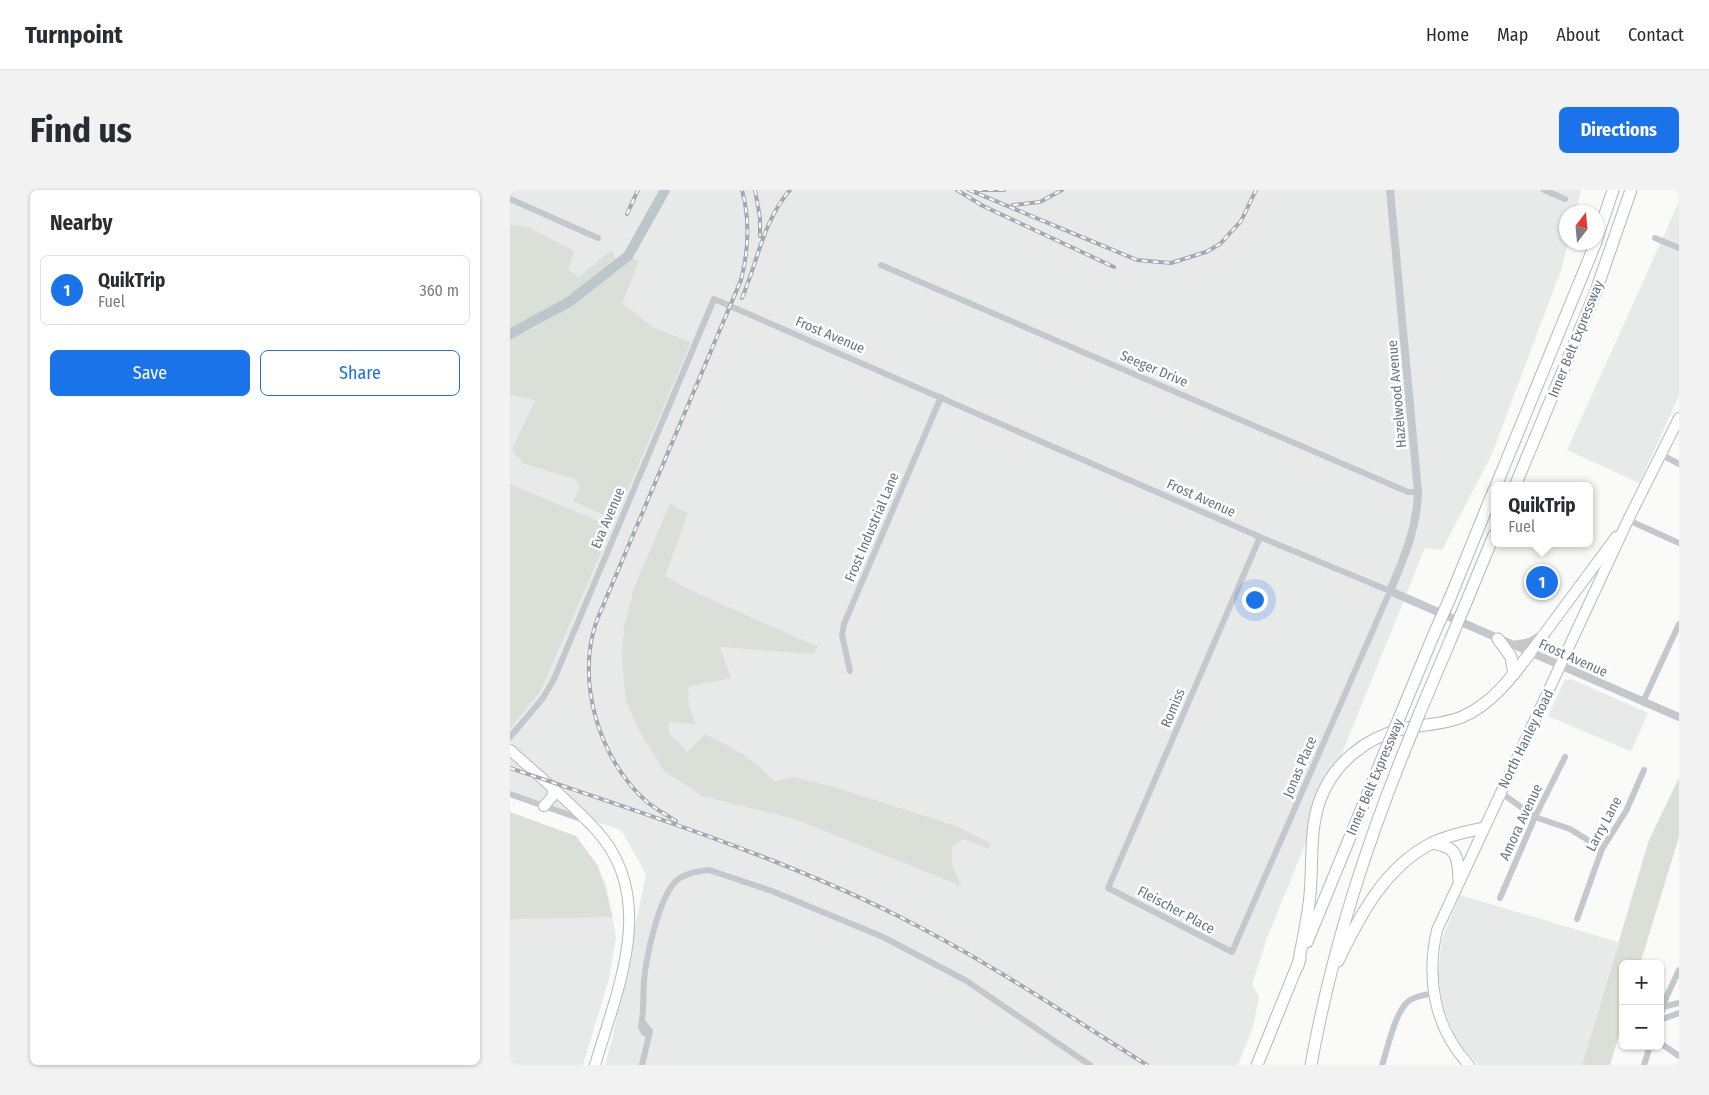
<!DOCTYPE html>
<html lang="en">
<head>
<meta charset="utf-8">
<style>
	body { margin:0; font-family:"Fira Sans Condensed",sans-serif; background:#f2f2f3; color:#2b2b33 }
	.controls { position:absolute; right:15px; bottom:15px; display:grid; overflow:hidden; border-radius:8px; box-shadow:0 1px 4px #0004 }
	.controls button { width:45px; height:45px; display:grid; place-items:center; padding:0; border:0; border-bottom:1px solid #e1e1e2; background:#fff; color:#2b2b33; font:25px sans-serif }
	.compass { position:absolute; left:1049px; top:15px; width:45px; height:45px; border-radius:50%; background:#fff; box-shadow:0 1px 4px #0004; rotate:16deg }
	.you { position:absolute; left:744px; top:409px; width:18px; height:18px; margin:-12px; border:4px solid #fff; border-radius:50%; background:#1a73e8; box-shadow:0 0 0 8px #1a73e833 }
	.badge { display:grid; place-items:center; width:32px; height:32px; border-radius:50%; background:#1a73e8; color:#fff; font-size:16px; font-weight:700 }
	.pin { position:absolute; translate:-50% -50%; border:2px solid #fff; box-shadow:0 1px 5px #0006 }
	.popup { position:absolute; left:981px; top:292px; width:102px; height:65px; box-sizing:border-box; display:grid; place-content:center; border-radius:8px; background:#fff; filter:drop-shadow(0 1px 4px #0005); font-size:16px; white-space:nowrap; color:#7c7c81 }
	.popup b { font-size:19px; color:#2b2b33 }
	.popup::after { content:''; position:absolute; left:50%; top:100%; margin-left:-10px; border:10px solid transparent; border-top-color:#fff }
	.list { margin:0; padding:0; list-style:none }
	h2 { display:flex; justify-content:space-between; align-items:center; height:65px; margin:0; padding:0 20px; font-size:21px }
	h2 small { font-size:16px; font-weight:400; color:#7c7c81 }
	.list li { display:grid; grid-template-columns:32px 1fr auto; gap:15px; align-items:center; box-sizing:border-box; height:70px; margin:0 10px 10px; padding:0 10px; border:1px solid #e1e1e2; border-radius:8px }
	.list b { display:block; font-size:19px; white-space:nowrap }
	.list p { margin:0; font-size:16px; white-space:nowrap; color:#7c7c81 }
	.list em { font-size:16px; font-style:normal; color:#7c7c81 }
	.actions { display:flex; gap:10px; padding:15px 20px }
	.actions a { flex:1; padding:11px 0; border:1px solid #1a73e8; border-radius:8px; text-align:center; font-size:18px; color:#1a73e8 }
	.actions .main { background:#1a73e8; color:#fff }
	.map { position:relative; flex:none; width:1169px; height:875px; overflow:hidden; border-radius:8px }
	header { display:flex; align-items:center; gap:30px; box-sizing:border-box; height:70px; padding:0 25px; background:#fff; border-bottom:1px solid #e1e1e2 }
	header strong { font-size:24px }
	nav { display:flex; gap:28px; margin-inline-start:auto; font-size:18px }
	.intro { display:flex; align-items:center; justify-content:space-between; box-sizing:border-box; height:120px; padding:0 30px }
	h1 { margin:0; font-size:35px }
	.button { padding:12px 22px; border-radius:8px; background:#1a73e8; color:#fff; font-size:18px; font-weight:700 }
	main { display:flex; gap:30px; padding:0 30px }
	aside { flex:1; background:#fff; border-radius:8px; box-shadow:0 1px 4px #0004 }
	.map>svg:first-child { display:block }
</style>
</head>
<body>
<header>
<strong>Turnpoint</strong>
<nav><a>Home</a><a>Map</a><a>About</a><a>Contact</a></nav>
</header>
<div class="intro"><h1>Find us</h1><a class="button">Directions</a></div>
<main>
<aside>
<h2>Nearby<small></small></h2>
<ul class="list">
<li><span class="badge">1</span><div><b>QuikTrip</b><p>Fuel</p></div><em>360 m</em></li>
</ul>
<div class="actions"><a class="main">Save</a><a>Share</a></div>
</aside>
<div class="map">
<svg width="1169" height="875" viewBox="0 0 1169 875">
	<rect width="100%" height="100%" fill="#fafaf8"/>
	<!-- built -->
	<g fill="#e8e9e9">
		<polygon points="0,0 1071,0 1066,22 1056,22 1058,53 1051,80 982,264 932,360 915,358 756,751 742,795 749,806 743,837 728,875 95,875 102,850 136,684 111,640 0,603"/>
		<polygon points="1169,12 1169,206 1129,293 1057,260"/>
		<polygon points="1061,489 1138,523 1122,559 1120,561 1038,526 1054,491"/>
		<polygon points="0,622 86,675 96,694 106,747 99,789 73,875 0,875"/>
		<polygon points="950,705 1108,752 1072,875 968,875 954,860 944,844 933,817 928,784 932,749"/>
	</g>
	<!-- green -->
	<g fill="#dadfd7">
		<polygon points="0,35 18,37 64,61 58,80 69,87 102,60 106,71 63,106 0,142"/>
		<path d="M120 68 129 71 112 113 142 137 181 152 105 330 63 311 70 297 65 289 14 274 2 260 25 210 0 205V149C46 131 83 98 120 68Z"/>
		<polygon points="0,294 102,337 30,502 0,538"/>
		<path d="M160 314 178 323 155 386 180 400 308 457 304 464 210 457 221 488 178 497 179 517 186 535 159 531V543L177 562 195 544C222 556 244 570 264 591L284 587 324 597 446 636 480 653 479 659 453 649 442 657V675L451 696 285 629 192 606 154 581 128 539 116 511 112 469 114 438 124 398Z"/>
		<polygon points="1169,588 1169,647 1130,774 1113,774 1113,832 1100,875 1072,875 1139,650"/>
		<polygon points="0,622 66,646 88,676 103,727 0,729"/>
	</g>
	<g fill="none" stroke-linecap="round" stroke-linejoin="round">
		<!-- river -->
		<polyline stroke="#bbc7cb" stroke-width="10" points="0,144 59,112 118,66 155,0"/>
		<!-- primary casing -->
		<g stroke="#b5babe" stroke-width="12">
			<g id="primary">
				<polyline points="1020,463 1106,347"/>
				<path d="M0 560C29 586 60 612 86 640 149 708 107 800 85 875"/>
				<polyline points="34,616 42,607 43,599"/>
				<path d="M959 875C924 838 916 788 927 740L1118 330 1169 228"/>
			</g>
		</g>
		<!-- motorway casing -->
		<g stroke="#b4b9bd" stroke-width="13">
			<g id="motorway">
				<polyline points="1086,51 1103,0"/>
				<polyline points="986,296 1086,52"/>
				<polyline points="1005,296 1086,101 1121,0"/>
				<polyline points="940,408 984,300"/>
				<polyline points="955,415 984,345"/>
				<polyline points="988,449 1001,467 1004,484"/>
				<polyline points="910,522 940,451"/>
				<polyline points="890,526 924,444"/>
				<path d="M922 653C948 657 948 667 949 690"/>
				<polyline points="797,752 876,559"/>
				<path d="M828 771C850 725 875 677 922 653 938 645 956 642 973 638"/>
				<path d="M788 776C792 752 798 728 800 705 803 674 799 640 810 610 823 574 855 548 892 539 912 534 933 535 952 527 982 514 1001 488 1020 463"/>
				<polyline points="747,875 790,769"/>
				<path d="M801 875C821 763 855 657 898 552"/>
			</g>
		</g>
		<!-- minor -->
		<g stroke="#c3c8cc" stroke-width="6">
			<polyline points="1034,0 1055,9"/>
			<polyline points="0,9 88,48"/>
			<polyline points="1145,48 1169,58"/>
			<polyline points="371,75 898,302 908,302"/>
			<polyline points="1152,265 1169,274"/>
			<polyline points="1118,330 1169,353"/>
			<polyline points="340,481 332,445 334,434 431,207"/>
			<polyline points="1133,512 1169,434"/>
			<polyline points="0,547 33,508 44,489 204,109 750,347 880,401 722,762 598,698 750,347"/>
			<polyline points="990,602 1025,627 1060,639 1092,659"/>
			<polyline points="0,604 74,630"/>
			<polyline points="990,708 1025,627 1055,567"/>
			<polyline points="1067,729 1092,659 1116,621 1134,580"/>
			<polyline points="1153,817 1169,813"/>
			<polyline points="1150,827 1156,808 1169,780"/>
			<polyline points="1150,830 1169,823"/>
			<path d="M139 844 134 843 131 837C134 822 133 806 134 791 136 767 149 706 167 690 176 683 188 681 199 680L262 701 373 747 455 790 580 875"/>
			<polyline points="1150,853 1169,866"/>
			<polyline points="132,875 140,841 132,831"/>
			<path d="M872 875C878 858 885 820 900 810 906 806 916 805 923 803"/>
			<polyline points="1134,875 1140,856"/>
		</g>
		<!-- tertiary -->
		<g stroke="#c3c8cc" stroke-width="8">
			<path d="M880 0 908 302C907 338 894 368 880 401L1169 527"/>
			<polyline points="1003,455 1020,452 1031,445"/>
		</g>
		<!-- primary -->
		<use href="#primary" stroke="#fff" stroke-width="10"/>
		<!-- motorway -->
		<use href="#motorway" stroke="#fff" stroke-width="11"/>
		<!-- rail casing -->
		<g stroke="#a2aab0" stroke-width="4">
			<g id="rail">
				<polyline points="245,0 250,28 250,46"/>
				<polyline points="447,0 473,16 604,77"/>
				<polyline points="459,0 627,70 661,73 696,62 710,54 731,31 746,0"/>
				<polyline points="467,0 494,0"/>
				<polyline points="503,15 530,12 552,0"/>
				<polyline points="117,24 128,0"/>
				<path d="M232 108C248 71 253 31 280 0"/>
				<path d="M0 578C128 622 263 664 384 724 473 768 554 823 637 875"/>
				<path d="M166 631C156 625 146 619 137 612 89 570 65 490 87 430L231 90C239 59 240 30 232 0"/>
			</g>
		</g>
		<!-- rail -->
		<use href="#rail" stroke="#fff" stroke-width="2" stroke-dasharray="5.5" stroke-linecap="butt"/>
		<!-- motorway-bridge casing -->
		<g stroke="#b4b9bd" stroke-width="13" stroke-linecap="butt">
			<g id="motorway-bridge">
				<polyline points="924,444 940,408"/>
				<polyline points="940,451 955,415"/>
				<polyline points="898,552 910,522"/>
				<polyline points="876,559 890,526"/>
			</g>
		</g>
		<!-- motorway-bridge -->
		<use href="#motorway-bridge" stroke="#fff" stroke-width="11"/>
	</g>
	<g text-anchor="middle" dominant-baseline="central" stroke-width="5" stroke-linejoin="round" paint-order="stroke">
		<!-- street labels -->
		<g font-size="14" fill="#657683" stroke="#fff">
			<text transform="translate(320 145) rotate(23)">Frost Avenue</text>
			<text transform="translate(1066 149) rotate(-68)">Inner Belt Expressway</text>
			<text transform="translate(644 179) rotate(23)">Seeger Drive</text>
			<text transform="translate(887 204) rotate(-95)">Hazelwood Avenue</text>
			<text transform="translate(691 308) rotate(24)">Frost Avenue</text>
			<text transform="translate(98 328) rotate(-67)">Eva Avenue</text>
			<text transform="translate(362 337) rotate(-67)">Frost Industrial Lane</text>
			<text transform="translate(1063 468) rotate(24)">Frost Avenue</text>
			<text transform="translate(663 518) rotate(-67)">Romiss</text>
			<text transform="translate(1016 549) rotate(-64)">North Hanley Road</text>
			<text transform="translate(790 577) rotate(-67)">Jonas Place</text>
			<text transform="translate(865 587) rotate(-67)">Inner Belt Expressway</text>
			<text transform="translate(1011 632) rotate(-65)">Amora Avenue</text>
			<text transform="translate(1094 634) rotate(-62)">Larry Lane</text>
			<text transform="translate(666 720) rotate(28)">Fleischer Place</text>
		</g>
	</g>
</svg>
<div class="controls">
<button>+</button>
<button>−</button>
</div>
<svg class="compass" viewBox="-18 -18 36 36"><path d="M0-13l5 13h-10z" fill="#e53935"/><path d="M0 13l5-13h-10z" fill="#7c7c81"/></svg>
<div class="you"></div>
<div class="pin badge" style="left:1032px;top:392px">1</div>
<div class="popup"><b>QuikTrip</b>Fuel</div>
</div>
</main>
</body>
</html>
